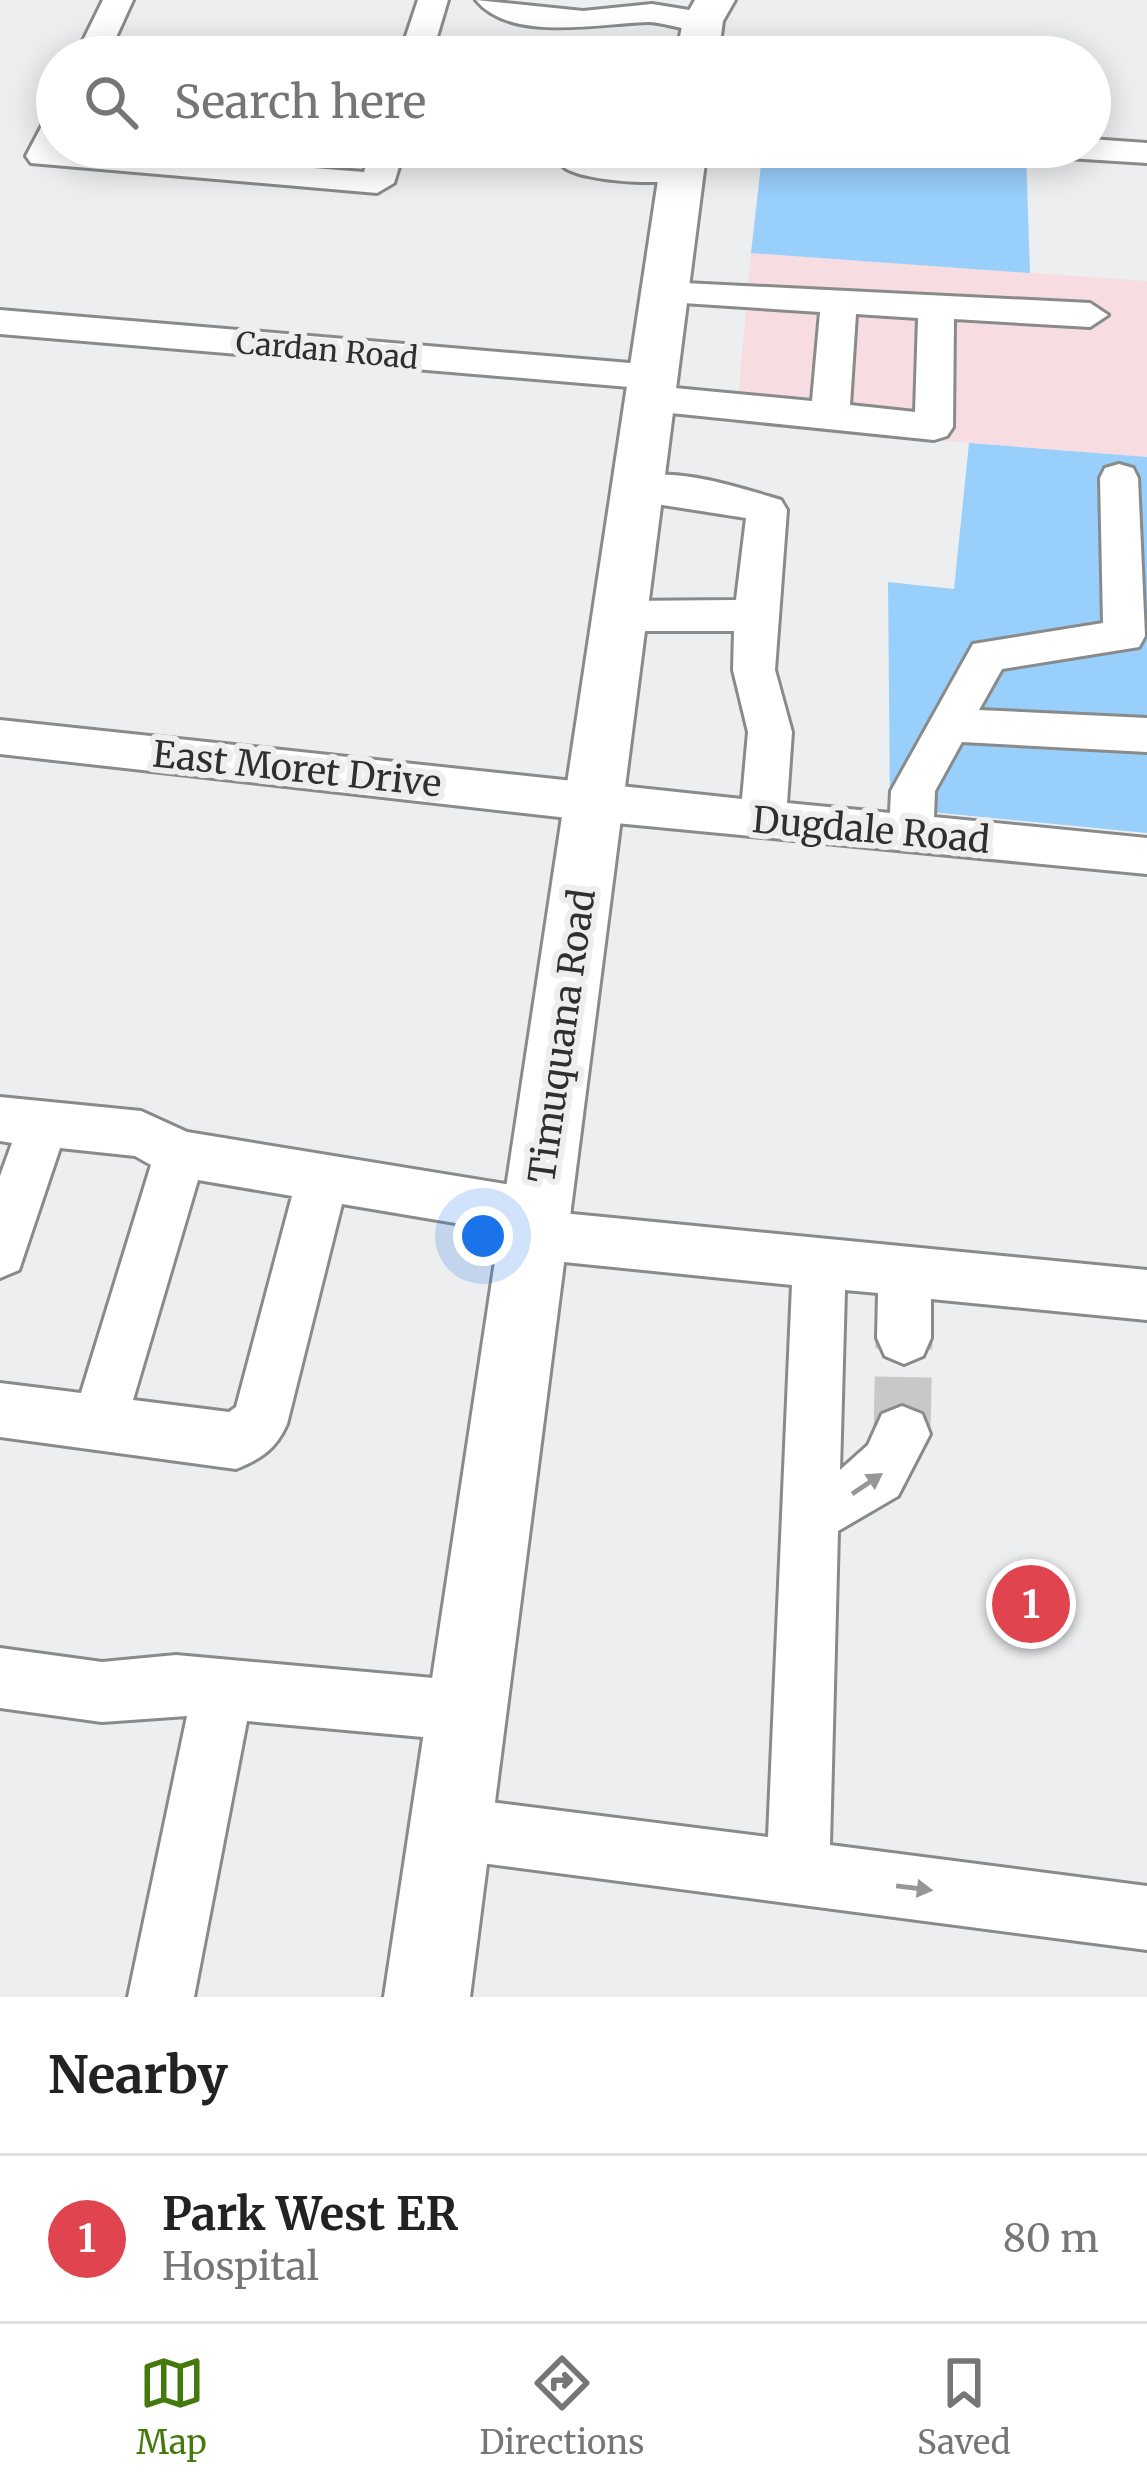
<!DOCTYPE html>
<html lang="en">
<head>
<meta charset="utf-8">
<style>
	body { margin:0; font-family:Merriweather,serif; background:#f2f2f2; color:#222 }
	.you { position:absolute; left:483px; top:1236px; width:42px; height:42px; margin:-30px; border:9px solid #fff; border-radius:50%; background:#1a73e8; box-shadow:0 0 0 18px #1a73e833 }
	.badge { display:grid; place-items:center; width:78px; height:78px; border-radius:50%; background:#447a0d; color:#fff; font-size:39px; font-weight:700 }
	.pin { position:absolute; translate:-50% -50%; border:6px solid #fff; box-shadow:0 3px 12px #0006 }
	.list { margin:0; padding:0; list-style:none }
	h2 { display:flex; justify-content:space-between; align-items:center; height:156px; margin:0; padding:0 48px; font-size:51px }
	h2 small { font-size:39px; font-weight:400; color:#767676 }
	.list li { display:grid; grid-template-columns:78px 1fr auto; gap:36px; align-items:center; box-sizing:border-box; height:168px; padding:0 48px; border-top:3px solid #e0e0e0 }
	.list b { display:block; font-size:45px; white-space:nowrap }
	.list p { margin:0; font-size:39px; white-space:nowrap; color:#767676 }
	.list em { font-size:39px; font-style:normal; color:#767676 }
	.icon { flex:none; width:66px; height:66px; fill:none; stroke:currentColor; stroke-width:2; stroke-linecap:round; stroke-linejoin:round }
	.map { position:relative; flex:none; width:1147px; height:1997px; overflow:hidden }
	.search { position:absolute; background:#fff; box-shadow:0 6px 30px #0003; left:36px; right:36px; top:36px; height:132px; display:flex; align-items:center; gap:30px; box-sizing:border-box; padding:0 42px; border-radius:66px; color:#767676; font-size:45px }
	.sheet { height:324px; background:#fff }
	nav { display:flex; justify-content:space-around; align-items:center; box-sizing:border-box; height:168px; border-top:3px solid #e0e0e0; background:#fff; font-size:33px; color:#767676 }
	nav a { display:grid; justify-items:center; gap:6px }
	nav .on { color:#447a0d }
	.map>svg:first-child { display:block }
</style>
</head>
<body>
<div class="map">
<svg width="1147" height="1997" viewBox="0 0 1147 1997">
	<rect width="100%" height="100%" fill="#edeeef"/>
	<!-- industrial -->
	<polygon fill="#f7dce1" points="751,253 1147,281 1147,457 736,424"/>
	<!-- green -->
	<g fill="#98cffb">
		<polygon points="763,147 900,147 1026,155 1030,273 751,253"/>
		<polygon points="969,443 1147,457 1147,833 890,808 888,582 954,589"/>
	</g>
	<g fill="none" stroke-linecap="round" stroke-linejoin="round">
		<!-- minor-tunnel -->
		<polyline stroke="#c7c8c9" stroke-width="57" stroke-dasharray="57 28" stroke-linecap="butt" points="902,1434 904,1338"/>
		<!-- minor casing -->
		<g stroke="#898a8a" stroke-width="6">
			<g id="minor">
				<polygon points="103,0 133,0 107,57 75,57"/>
				<polygon points="418,0 448,0 431,57 399,57"/>
				<path d="M476 0 583 11 652 4 714 14 718 21C702 40 670 22 648 22 601 23 511 43 476 0Z"/>
				<polygon points="57,117 57,147 64,148 364,172 371,147 405,147 394,183 377,193 31,163 26,156 45,120"/>
				<polygon points="1090,139 1147,143 1147,163 1052,157 1035,147 1090,147"/>
				<path d="M567 147H601L599 157 681 163 698 173C684 189 577 182 563 166Z"/>
				<path d="M665 282 1090 303 1108 315 1090 327 954 319 953 427 947 436 934 440 651 411 638 407 632 398 641 388 0 334V310L654 365 667 368 673 377 664 387 812 401 820 312 652 301 647 293ZM856 314 918 318 915 412 850 405Z"/>
				<path d="M1119 464 1133 468 1138 478 1145 636 1139 647 1002 669 979 710 1147 718V752L962 742 935 791 934 817 1147 838V874L595 821 0 754V720L742 799 748 732 733 670 734 631H621L606 627 600 616 606 605 621 601 736 600 746 518 624 499 618 489 624 479C673 465 734 486 781 500L787 510 775 670 792 732 787 803 890 813 891 791 973 644 1103 623 1100 478 1105 468Z"/>
				<path d="M0 1097 141 1111 187 1132 536 1189 554 1196 562 1213 1147 1270V1320L931 1299V1338L923 1356 904 1364 885 1356 877 1338 878 1293 845 1290 840 1470 868 1445 882 1414 902 1406 922 1414 930 1434 898 1496 838 1531 830 1845 1147 1886V1950L450 1859 428 1850 419 1828 428 1806 450 1797 768 1837 792 1285 534 1259 516 1252 509 1232 342 1204 287 1424C276 1449 261 1459 236 1469L0 1437V1383L81 1393 151 1165 135 1156 60 1148 19 1270 0 1278V1176L12 1143 0 1141ZM198 1180 292 1196 236 1407 229 1412 133 1400Z"/>
				<polygon points="0,1648 102,1662 176,1655 467,1681 488,1690 497,1711 488,1732 467,1741 247,1721 194,1997 128,1997 187,1716 102,1722 0,1708"/>
			</g>
		</g>
		<!-- major casing -->
		<g stroke="#898a8a" stroke-width="6">
			<g id="major">
				<polygon points="695,0 735,0 723,21 718,57 676,57 683,21"/>
				<polygon points="663,147 707,147 470,1997 384,1997"/>
			</g>
		</g>
		<!-- minor -->
		<use href="#minor" fill="#fff" fill-rule="evenodd"/>
		<!-- major -->
		<use href="#major" fill="#fff" fill-rule="evenodd"/>
	</g>
	<!-- one-way arrows -->
	<defs><path id="oneway-solid" d="M-6-.8H1V-3.2L6.5 0L1 3.2V.8H-6Z" transform="scale(3)"/></defs>
	<g fill="#979798">
		<use href="#oneway-solid" transform="translate(867 1484) rotate(-34)"/>
		<use href="#oneway-solid" transform="translate(914 1888) rotate(7)"/>
	</g>
	<g text-anchor="middle" dominant-baseline="central" stroke-width="12" stroke-linejoin="round" paint-order="stroke">
		<!-- far-street labels -->
		<g font-size="30" fill="#2f2f30" stroke="#edeeef">
			<text transform="translate(327 350) rotate(5)">Cardan Road</text>
		</g>
		<!-- street labels -->
		<g font-size="36" fill="#2f2f30" stroke="#edeeef">
			<text transform="translate(297 769) rotate(6)">East Moret Drive</text>
			<text transform="translate(871 830) rotate(5)">Dugdale Road</text>
			<text transform="translate(562 1036) rotate(-82)">Timuquana Road</text>
		</g>
	</g>
</svg>
<div class="you"></div>
<div class="pin badge" style="left:1031px;top:1604px;background:#e0444e">1</div>
<div class="search"><svg class="icon" aria-label="search" viewBox="0 0 24 24"><circle cx="10" cy="10" r="6"/><path d="M15 15l6 6"/></svg>Search here</div>
</div>
<section class="sheet">
<h2>Nearby<small></small></h2>
<ul class="list">
<li><span class="badge" style="background:#e0444e">1</span><div><b>Park West ER</b><p>Hospital</p></div><em>80 m</em></li>
</ul>
</section>
<nav>
<a class="on"><svg class="icon" aria-label="map" viewBox="0 0 24 24"><path d="M3 6l6-2 6 2 6-2v14l-6 2-6-2-6 2zM9 4v14M15 6v14"/></svg>Map</a>
<a><svg class="icon" aria-label="directions" viewBox="0 0 24 24"><path d="M12 3l9 9-9 9-9-9zM9 14v-3h6M13 9l2 2-2 2"/></svg>Directions</a>
<a><svg class="icon" aria-label="saved" viewBox="0 0 24 24"><path d="M7 4h10v16l-5-4-5 4z"/></svg>Saved</a>
</nav>
</body>
</html>
